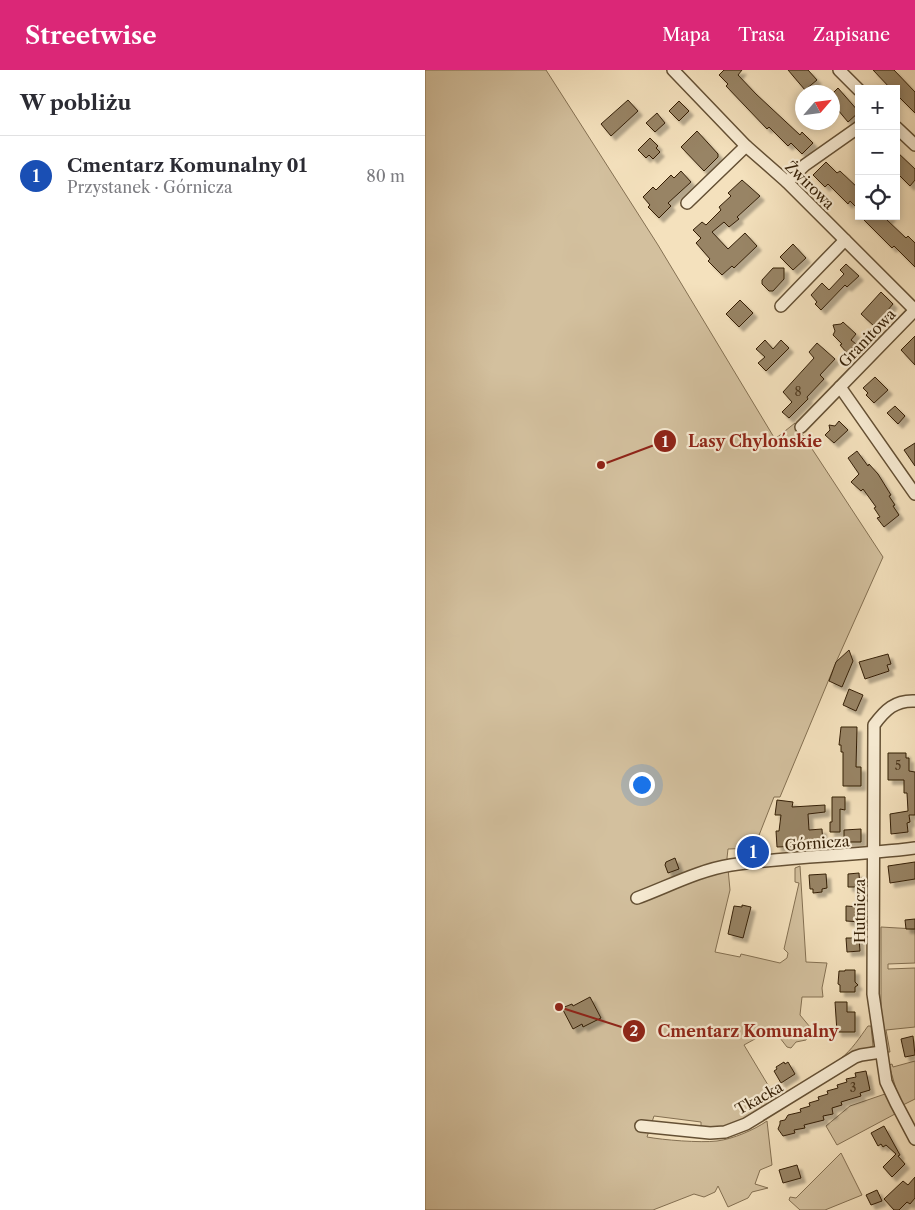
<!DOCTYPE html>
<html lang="pl">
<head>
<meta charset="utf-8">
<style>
	body { margin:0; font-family:"Libre Caslon Text",serif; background:#f7f7f7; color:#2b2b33 }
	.controls { position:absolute; right:15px; top:15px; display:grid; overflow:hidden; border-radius:0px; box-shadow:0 2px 8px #0003 }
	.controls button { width:45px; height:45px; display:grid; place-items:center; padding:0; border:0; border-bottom:1px solid #e1e1e2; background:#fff; color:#2b2b33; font:25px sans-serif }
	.compass { position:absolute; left:370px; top:15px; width:45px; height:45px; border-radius:50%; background:#fff; box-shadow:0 2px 8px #0003; rotate:62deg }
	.you { position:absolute; left:216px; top:714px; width:18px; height:18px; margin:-12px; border:4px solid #fff; border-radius:50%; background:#1a73e8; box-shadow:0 0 0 8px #1a73e833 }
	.badge { display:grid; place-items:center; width:32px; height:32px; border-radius:50%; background:#db2777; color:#fff; font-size:16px; font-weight:700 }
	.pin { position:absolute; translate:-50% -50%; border:2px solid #fff; box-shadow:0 1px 5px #0006 }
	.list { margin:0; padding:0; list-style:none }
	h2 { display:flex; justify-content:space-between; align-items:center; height:65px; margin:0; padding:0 20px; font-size:21px }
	h2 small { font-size:16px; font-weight:400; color:#7c7c81 }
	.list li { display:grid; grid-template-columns:32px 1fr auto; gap:15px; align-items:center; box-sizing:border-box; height:80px; padding:0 20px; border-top:1px solid #e1e1e2 }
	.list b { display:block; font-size:19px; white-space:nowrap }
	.list p { margin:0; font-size:16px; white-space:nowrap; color:#7c7c81 }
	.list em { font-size:16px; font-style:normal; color:#7c7c81 }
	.icon { flex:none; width:28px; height:28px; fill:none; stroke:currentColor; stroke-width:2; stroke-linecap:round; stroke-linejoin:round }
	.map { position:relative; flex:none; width:490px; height:1140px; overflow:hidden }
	header { display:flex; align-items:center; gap:30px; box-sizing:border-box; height:70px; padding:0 25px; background:#db2777; color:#fff }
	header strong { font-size:24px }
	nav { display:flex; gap:28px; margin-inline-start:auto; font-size:18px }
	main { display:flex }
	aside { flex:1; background:#fff }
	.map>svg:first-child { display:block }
</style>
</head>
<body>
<header>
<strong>Streetwise</strong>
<nav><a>Mapa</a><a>Trasa</a><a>Zapisane</a></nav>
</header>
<main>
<aside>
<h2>W pobliżu<small></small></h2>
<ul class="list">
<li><span class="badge" style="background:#1a4fb4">1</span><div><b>Cmentarz Komunalny 01</b><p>Przystanek · Górnicza</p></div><em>80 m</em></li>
</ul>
</aside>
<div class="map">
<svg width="490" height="1140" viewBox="0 0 490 1140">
	<defs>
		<filter id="shadow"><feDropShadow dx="4.5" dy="4.5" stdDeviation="1" flood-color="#0004"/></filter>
	</defs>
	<rect width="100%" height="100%" fill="#f4e1bd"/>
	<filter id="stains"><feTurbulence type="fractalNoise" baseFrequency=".004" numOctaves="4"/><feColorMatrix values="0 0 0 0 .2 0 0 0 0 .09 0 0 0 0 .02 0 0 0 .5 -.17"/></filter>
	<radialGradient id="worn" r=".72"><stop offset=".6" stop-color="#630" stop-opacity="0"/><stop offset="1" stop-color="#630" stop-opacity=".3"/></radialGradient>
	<!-- green -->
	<g fill="#d3c09e" stroke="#847052">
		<path d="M0 0H121L233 175 350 369 370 353 458 487 412 590 355 727H349L329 778 303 779 302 788 305 820 290 882 315 887 316 884 355 893 362 888 363 883 359 879 374 813 370 812V798L375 796 381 892 402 893 397 918 398 927H377L375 945 385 957V962L381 970 371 972 366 978 362 977 348 959 319 975 352 1030C327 1045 306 1061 276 1057V1052L229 1046 222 1067C238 1070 275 1073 292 1071 308 1069 329 1060 342 1051L347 1095 335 1100 330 1114 343 1118 327 1122 323 1128 303 1137 293 1116 290 1122 279 1127 269 1124 228 1140H0Z"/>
		<polygon points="456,857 490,859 490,893 463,894 463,899 490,898 490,957 461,960 465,982 462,982 456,938"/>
		<path d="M443 956H446L448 976 416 990 415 989C427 980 435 967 443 956Z"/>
		<polygon points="490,991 490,1029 478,1035 471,1019 464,995 467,994 468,997"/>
		<polygon points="460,1024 470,1044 412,1075 401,1056 425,1036"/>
		<polygon points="416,1083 437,1125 400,1140 375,1140 364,1130 365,1127 371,1128"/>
	</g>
	<!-- building -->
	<g fill="#988465" stroke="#341f06" filter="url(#shadow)">
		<polygon points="299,0 317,0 313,5 331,24 375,65 377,62 388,73 377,84 366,73 363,76 344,57 342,59 301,16 303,14 294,5"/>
		<polygon points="363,0 383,0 392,10 380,20"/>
		<polygon points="448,0 469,0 490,22 490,43 471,24 471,19 466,19"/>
		<polygon points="413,18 434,42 423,52 408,34 408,23"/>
		<polygon points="203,30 213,41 186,66 176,54"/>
		<polygon points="254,31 264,41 254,51 244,41"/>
		<polygon points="232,43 240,53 230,62 221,53"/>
		<polygon points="272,61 293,84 293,87 279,101 256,77"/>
		<polygon points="225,68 233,76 231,78 235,82 228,89 224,85 221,88 213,80"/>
		<polygon points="471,81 490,99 490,110 485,116 471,102"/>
		<polygon points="401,92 412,103 415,101 434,119 434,140 425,131 423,134 403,114 400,117 388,105"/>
		<polygon points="256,101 266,112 243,133 246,136 234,148 223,137 225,135 218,127 228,117 231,120 246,105 249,108"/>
		<polygon points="317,110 335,126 312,147 314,149 304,157 299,152 287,162 303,179 320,163 332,176 309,198 307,196 297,205 283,191 285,189 271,173 276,168 268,160 277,152 281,155 296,140 294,137 306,126 303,123"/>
		<polygon points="435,146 466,146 462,150 481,168 483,166 490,173 490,197 469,176 467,178"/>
		<polygon points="368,174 381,188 368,200 355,187"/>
		<polygon points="421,194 434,206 422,217 420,215 396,240 390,234 392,232 386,225 397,213 404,220 419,204 415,200"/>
		<polygon points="348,198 359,198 359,209 348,221 344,221 337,214 337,210"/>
		<polygon points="456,222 468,234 462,241 463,243 450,257 436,244"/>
		<polygon points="315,230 328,243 314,257 301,244"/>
		<polygon points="418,252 431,264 426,270 431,274 422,283 415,275 417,274 408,265 410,261 408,255 416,254"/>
		<polygon points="490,266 490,295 476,280"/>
		<polygon points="340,270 348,279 356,270 364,278 341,301 333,293 340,287 331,279"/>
		<polygon points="392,273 410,289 395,305 399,309 382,327 383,329 364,348 357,342 367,332 358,322 389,288 384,282"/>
		<polygon points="450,307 463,320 449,333 441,325 443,323 438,318"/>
		<polygon points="470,336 480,346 473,354 462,343"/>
		<polygon points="414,351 423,360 409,373 400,365 405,360 404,355 410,356"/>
		<polygon points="490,373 490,396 479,380"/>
		<polygon points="432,381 443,396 444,394 453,404 466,425 464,426 470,435 468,436 474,445 459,457 452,448 455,447 449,438 451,437 438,419 436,421 426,412 434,404 423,388"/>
		<polygon points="424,580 428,591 417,617 404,611 411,592"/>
		<polygon points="463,584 466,594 462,595 464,601 440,609 434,592"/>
		<polygon points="424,619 438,625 431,641 418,635"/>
		<polygon points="416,657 432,657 431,697 436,697 436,716 418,716 418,682 416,682 416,675 414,675"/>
		<polygon points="463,683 481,683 481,688 484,688 484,701 490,702 490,745 484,745 485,752 482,753 483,762 466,764 465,744 483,741 482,723 479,723 479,710 463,710"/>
		<polygon points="407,727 420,727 420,740 415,739 415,762 405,762 405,752 407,752"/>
		<polygon points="352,730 368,732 367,737 400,735 400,742 383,744 384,760 397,759 398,775 352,777 351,761 354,761 356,745 350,745"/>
		<polygon points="436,759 436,772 422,772 422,770 419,770 419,760"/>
		<polygon points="250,788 254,799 243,803 240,795 241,792"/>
		<polygon points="490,792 490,809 465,813 463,796"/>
		<polygon points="434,803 435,817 423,817 423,804"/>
		<polygon points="401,804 402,818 397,819 397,822 388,823 388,819 385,819 384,805"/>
		<polygon points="317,835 326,837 318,868 303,864 309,836 317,837"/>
		<polygon points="421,836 436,837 436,852 421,851"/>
		<polygon points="490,849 490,859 481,859 480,850"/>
		<polygon points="421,868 434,868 435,881 422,882"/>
		<polygon points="420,900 430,900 430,912 433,915 430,917 430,922 415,922 415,915 413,914 414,901 420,901"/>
		<polygon points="165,927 176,948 158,957 157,954 148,959 137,938 147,934 148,936"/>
		<polygon points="410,932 422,932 422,942 430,942 430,962 412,962"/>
		<polygon points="488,966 490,985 480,987 476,969"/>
		<polygon points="359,992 360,994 363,992 370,1004 356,1013 349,1001 352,999 351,997"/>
		<polygon points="441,1001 445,1020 435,1023 436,1026 416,1032 417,1035 407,1038 408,1044 398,1046 399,1050 379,1055 380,1058 369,1060 370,1063 358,1066 353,1059 355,1054 355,1051 360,1050 363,1045 376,1042 375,1039 385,1036 384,1033 394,1030 393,1027 403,1024 402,1021 413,1018 412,1015 422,1012 421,1009 431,1007 430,1003"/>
		<polygon points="459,1056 475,1085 473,1086 480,1094 467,1107 458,1097 471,1084 461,1075 458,1077 456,1074 453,1076 446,1063"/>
		<polygon points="372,1095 376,1108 358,1113 354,1100"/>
		<polygon points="490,1107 490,1128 485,1134 482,1132 474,1140 469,1140 459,1129 478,1111 483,1115"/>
		<polygon points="452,1120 457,1131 446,1135 441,1125"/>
	</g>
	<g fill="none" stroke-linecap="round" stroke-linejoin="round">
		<!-- minor casing -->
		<g stroke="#645034" stroke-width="14">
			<g id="minor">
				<polyline points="248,0 321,76 362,112 490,240"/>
				<polyline points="414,0 434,20"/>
				<polyline points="471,57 490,75"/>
				<polyline points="362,112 380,95 434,57"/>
				<polyline points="262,133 321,76"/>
				<polyline points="356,236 420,170"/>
				<polyline points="415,317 490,424"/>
				<polyline points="376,357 490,240"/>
				<path d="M490 631C470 630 460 640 449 655L448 924 461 1012 471 1033 490 1069"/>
				<path d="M212 828C242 817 274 800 306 795 367 786 429 786 490 778"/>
				<polyline points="216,1056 285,1063 300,1062 321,1054 430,987 436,985 456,982"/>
			</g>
		</g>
		<!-- minor -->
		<use href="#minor" stroke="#f8ecd4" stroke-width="11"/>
	</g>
	<g text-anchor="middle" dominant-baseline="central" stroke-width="4.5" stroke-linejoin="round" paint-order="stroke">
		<!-- number labels -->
		<g font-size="12" fill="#4d381e">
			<text x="373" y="321">8</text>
			<text x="473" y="695">5</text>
			<text x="428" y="1017">3</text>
		</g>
		<!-- street labels -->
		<g font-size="15" fill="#341f06" stroke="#f8ecd4">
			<text transform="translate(385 115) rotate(44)">Żwirowa</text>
			<text transform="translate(442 268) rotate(-46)">Granitowa</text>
			<text transform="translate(392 773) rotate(-4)">Górnicza</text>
			<text transform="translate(434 841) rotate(-90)">Hutnicza</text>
			<text transform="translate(334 1028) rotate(-29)">Tkacka</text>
		</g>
	</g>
	<!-- callouts -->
	<path fill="none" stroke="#8f2418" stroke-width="2" d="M176 395L240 371M134 937L209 961"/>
	<g fill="#8f2418" stroke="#f8ecd4" stroke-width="2">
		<circle cx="176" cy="395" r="5"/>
		<circle cx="134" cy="937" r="5"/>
		<circle cx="240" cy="371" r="12"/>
		<circle cx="209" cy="961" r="12"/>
	</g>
	<g font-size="15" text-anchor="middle" font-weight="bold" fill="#fff">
		<text x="240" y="377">1</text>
		<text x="209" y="966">2</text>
	</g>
	<g font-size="16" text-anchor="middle" font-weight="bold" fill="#8f2418" stroke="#f8ecd4" stroke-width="4.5" stroke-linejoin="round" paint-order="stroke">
		<text x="330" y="377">Lasy Chylońskie</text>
		<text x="323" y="967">Cmentarz Komunalny</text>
	</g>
	<rect width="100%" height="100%" filter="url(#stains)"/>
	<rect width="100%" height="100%" fill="url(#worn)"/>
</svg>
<div class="controls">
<button>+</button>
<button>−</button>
<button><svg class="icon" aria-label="locate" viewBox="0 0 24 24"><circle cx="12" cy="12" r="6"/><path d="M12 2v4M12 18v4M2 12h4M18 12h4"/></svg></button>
</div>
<svg class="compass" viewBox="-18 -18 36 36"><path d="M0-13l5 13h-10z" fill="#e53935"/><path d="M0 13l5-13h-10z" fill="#7c7c81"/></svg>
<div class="you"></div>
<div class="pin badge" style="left:328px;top:782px;background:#1a4fb4">1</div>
</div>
</main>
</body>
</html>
